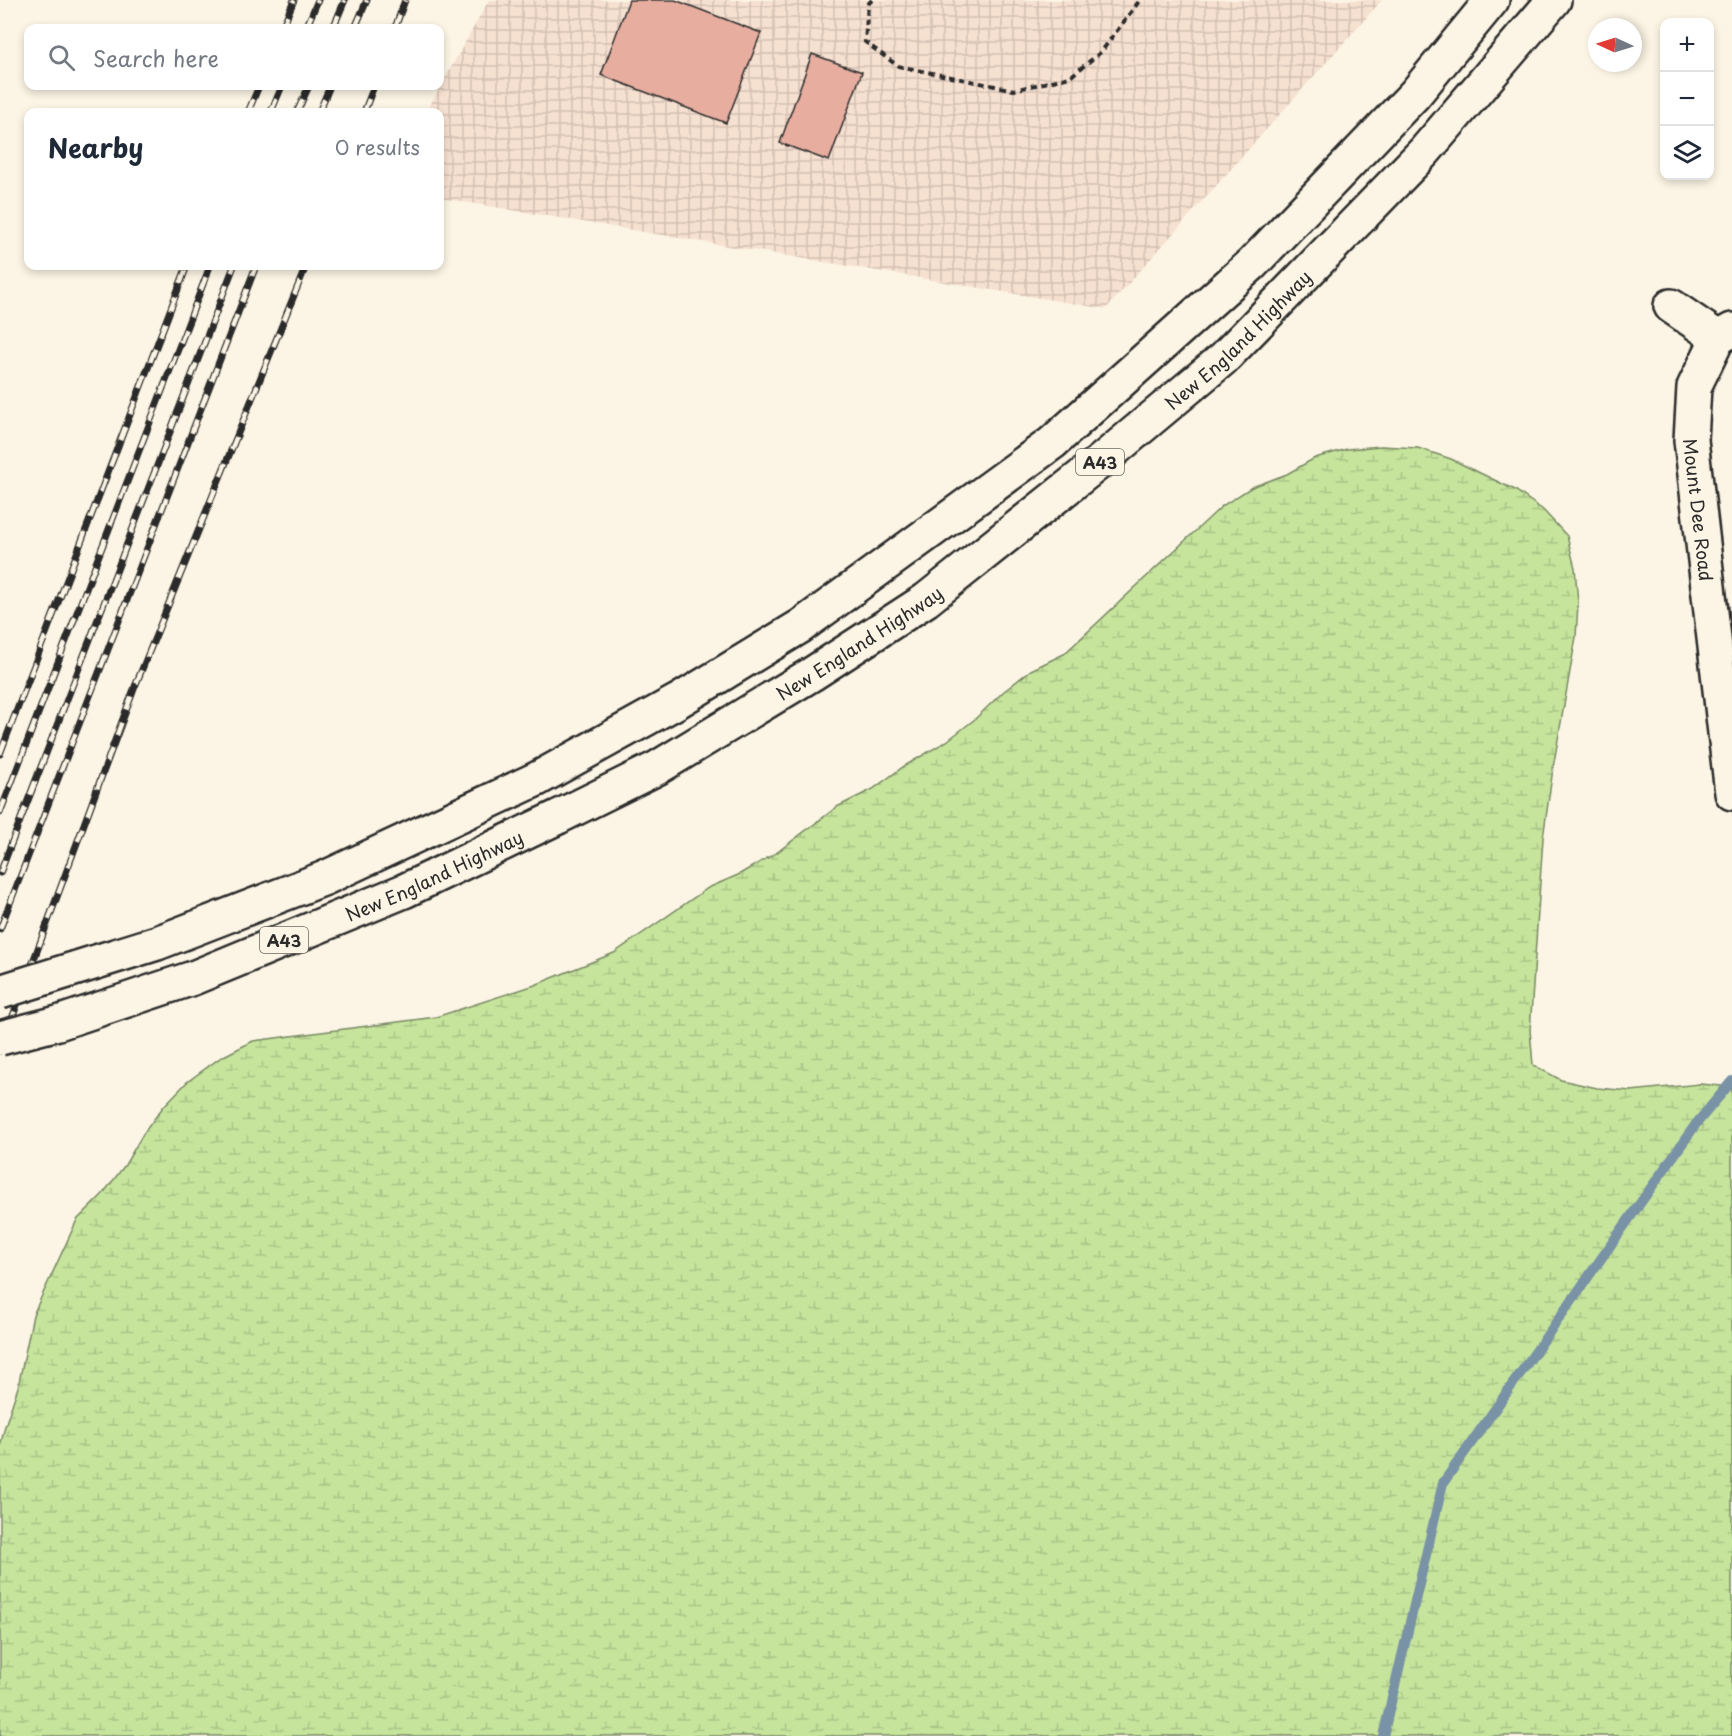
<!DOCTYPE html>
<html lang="en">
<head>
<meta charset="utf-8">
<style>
	body { margin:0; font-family:"Playpen Sans",sans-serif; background:#f6f6f7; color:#1f2937 }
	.controls { position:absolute; right:18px; top:18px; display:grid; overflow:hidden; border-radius:12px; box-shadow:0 3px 9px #0003 }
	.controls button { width:54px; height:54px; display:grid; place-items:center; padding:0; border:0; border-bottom:2px solid #e0e1e3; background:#fff; color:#1f2937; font:30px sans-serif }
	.compass { position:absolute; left:1588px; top:18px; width:54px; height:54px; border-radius:50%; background:#fff; box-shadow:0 3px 9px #0003; rotate:274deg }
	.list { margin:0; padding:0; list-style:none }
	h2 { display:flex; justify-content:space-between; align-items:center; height:78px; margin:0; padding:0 24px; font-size:26px }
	h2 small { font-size:20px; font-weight:400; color:#747a83 }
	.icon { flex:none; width:33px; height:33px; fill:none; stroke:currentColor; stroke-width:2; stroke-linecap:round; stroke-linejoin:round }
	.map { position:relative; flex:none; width:1732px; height:1736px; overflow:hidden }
	.search { position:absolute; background:#fff; box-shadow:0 3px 9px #0003; left:24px; top:24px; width:420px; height:66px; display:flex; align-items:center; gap:15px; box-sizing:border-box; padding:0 21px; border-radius:12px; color:#747a83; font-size:22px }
	.panel { position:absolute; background:#fff; box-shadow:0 3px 9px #0003; left:24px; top:108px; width:420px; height:162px; border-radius:12px }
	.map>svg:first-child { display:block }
</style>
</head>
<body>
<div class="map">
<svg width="1732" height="1736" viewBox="0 0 1732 1736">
	<defs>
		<pattern id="industrial-grid" width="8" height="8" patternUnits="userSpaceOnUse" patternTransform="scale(1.5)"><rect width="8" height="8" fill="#f6e0d0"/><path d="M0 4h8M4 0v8" fill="none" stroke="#d3c0b3"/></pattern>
		<pattern id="wetland-marsh" width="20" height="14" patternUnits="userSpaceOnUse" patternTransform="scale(1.5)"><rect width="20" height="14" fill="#c6e49c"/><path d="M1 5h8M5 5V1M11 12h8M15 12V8" fill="none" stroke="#aac487"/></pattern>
	</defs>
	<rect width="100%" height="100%" fill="#fcf5e5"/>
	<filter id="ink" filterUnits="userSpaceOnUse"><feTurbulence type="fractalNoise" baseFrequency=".0167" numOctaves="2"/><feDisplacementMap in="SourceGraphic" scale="12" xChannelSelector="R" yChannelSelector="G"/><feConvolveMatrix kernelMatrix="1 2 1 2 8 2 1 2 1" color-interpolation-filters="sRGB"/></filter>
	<g filter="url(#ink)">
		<!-- industrial -->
		<polygon fill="url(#industrial-grid)" points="489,0 1382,0 1106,309 440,198 440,112 426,112"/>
		<!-- wetland -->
		<polygon fill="url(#wetland-marsh)" stroke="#788864" stroke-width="1.5" points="1381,446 1418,448 1451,459 1515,490 1543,510 1567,536 1575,568 1578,603 1576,637 1554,762 1543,838 1530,1030 1533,1065 1561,1080 1597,1088 1631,1091 1700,1084 1732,1087 1732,1736 0,1736 0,1447 5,1426 18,1387 33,1315 77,1220 102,1195 125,1165 143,1134 163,1107 187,1082 220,1058 253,1041 436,1017 535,985 614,953 708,888 738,875 776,853 837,807 873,789 903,767 947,741 975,719 1003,692 1031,670 1064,654 1222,506 1252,487 1287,474 1315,458 1347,449"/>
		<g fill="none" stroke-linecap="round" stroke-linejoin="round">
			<!-- stream -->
			<polyline stroke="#7992a6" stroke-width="10" points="1383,1736 1443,1483 1696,1124 1732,1081"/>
		</g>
		<!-- building -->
		<g fill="#e7aea0" stroke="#2b2b2b" stroke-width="1.5">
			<polygon points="629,0 675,0 761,33 726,123 601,75"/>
			<polygon points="812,54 862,72 829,161 780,143"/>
		</g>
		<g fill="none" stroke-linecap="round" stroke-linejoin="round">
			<!-- minor casing -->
			<g stroke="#2b2b2b" stroke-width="38">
				<g id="minor">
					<polyline points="1671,306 1718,338"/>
					<path id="s1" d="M1732 330 1718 338 1694 387 1691 440 1732 793"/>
				</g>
			</g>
			<!-- trunk casing -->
			<g stroke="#2b2b2b" stroke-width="38">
				<g id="trunk">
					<polyline points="537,779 678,701 801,626 1052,443 1252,264 1415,94 1492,0"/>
					<path id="s2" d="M558 817 657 768 812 674 926 600 1102 460 1224 358 1424 152 1554 0"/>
				</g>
			</g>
			<!-- path -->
			<polyline stroke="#2b2b2b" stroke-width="4" stroke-dasharray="6 4.5" stroke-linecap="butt" points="872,0 868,4 865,42 898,66 1014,90 1070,77 1101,52 1140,0"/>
			<!-- minor -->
			<use href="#minor" stroke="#fcf5e5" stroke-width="33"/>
			<!-- trunk -->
			<use href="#trunk" stroke="#fcf5e5" stroke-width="33"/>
			<!-- rail casing -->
			<g stroke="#2b2b2b" stroke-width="7">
				<g id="rail">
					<polyline points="282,28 294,0"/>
					<polyline points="306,28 318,0"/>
					<polyline points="333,28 345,0"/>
					<polyline points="355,28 367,0"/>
					<polyline points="395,28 405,0"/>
					<polyline points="248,112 259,86"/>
					<polyline points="271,112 282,86"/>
					<polyline points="297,112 309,86"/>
					<polyline points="319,112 330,86"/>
					<polyline points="364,112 374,86"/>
					<polyline points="0,754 187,266"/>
					<polyline points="0,813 210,266"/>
					<polyline points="0,873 234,266"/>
					<polyline points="0,929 256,266"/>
					<polyline points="0,1051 134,689 306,266"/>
				</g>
			</g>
			<!-- rail -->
			<use href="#rail" stroke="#fcf5e5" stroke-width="4.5" stroke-dasharray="14" stroke-linecap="butt"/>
			<!-- trunk-bridge casing -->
			<g stroke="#2b2b2b" stroke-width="38" stroke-linecap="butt">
				<g id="trunk-bridge">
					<polyline points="0,992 157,943 325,878 537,779"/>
					<path id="s3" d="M0 1038 58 1023 193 978 404 891 558 817"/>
				</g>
			</g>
			<!-- trunk-bridge -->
			<use href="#trunk-bridge" stroke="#fcf5e5" stroke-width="33"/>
		</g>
	</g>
	<g text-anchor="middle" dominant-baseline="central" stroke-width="5" stroke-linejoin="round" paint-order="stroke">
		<!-- shield labels -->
		<g fill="#fcf5e5" stroke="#6a6863" stroke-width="1.5">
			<rect x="1076" y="449" width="48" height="26" rx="4.5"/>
			<rect x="260" y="927" width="48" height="26" rx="4.5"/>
		</g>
		<g font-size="16" font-weight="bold" fill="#2b2b2b">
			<text x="1100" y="462">A43</text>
			<text x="284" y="940">A43</text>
		</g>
		<!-- street labels -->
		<g font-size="18" fill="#2b2b2b" stroke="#fcf5e5">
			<text stroke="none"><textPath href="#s2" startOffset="834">New England Highway</textPath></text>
			<text stroke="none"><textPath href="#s1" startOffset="194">Mount Dee Road</textPath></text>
			<text stroke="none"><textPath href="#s2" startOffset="348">New England Highway</textPath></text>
			<text stroke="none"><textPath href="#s3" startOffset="464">New England Highway</textPath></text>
		</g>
	</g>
</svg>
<div class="controls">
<button>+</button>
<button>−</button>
<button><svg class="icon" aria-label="layers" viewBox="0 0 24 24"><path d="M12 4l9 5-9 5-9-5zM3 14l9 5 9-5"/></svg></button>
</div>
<svg class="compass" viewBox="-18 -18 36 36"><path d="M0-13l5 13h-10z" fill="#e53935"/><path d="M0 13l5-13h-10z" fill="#747a83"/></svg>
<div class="search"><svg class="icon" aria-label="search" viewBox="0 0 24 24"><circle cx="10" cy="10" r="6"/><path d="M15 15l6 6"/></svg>Search here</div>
<section class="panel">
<h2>Nearby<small>0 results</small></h2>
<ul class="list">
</ul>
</section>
</div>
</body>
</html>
